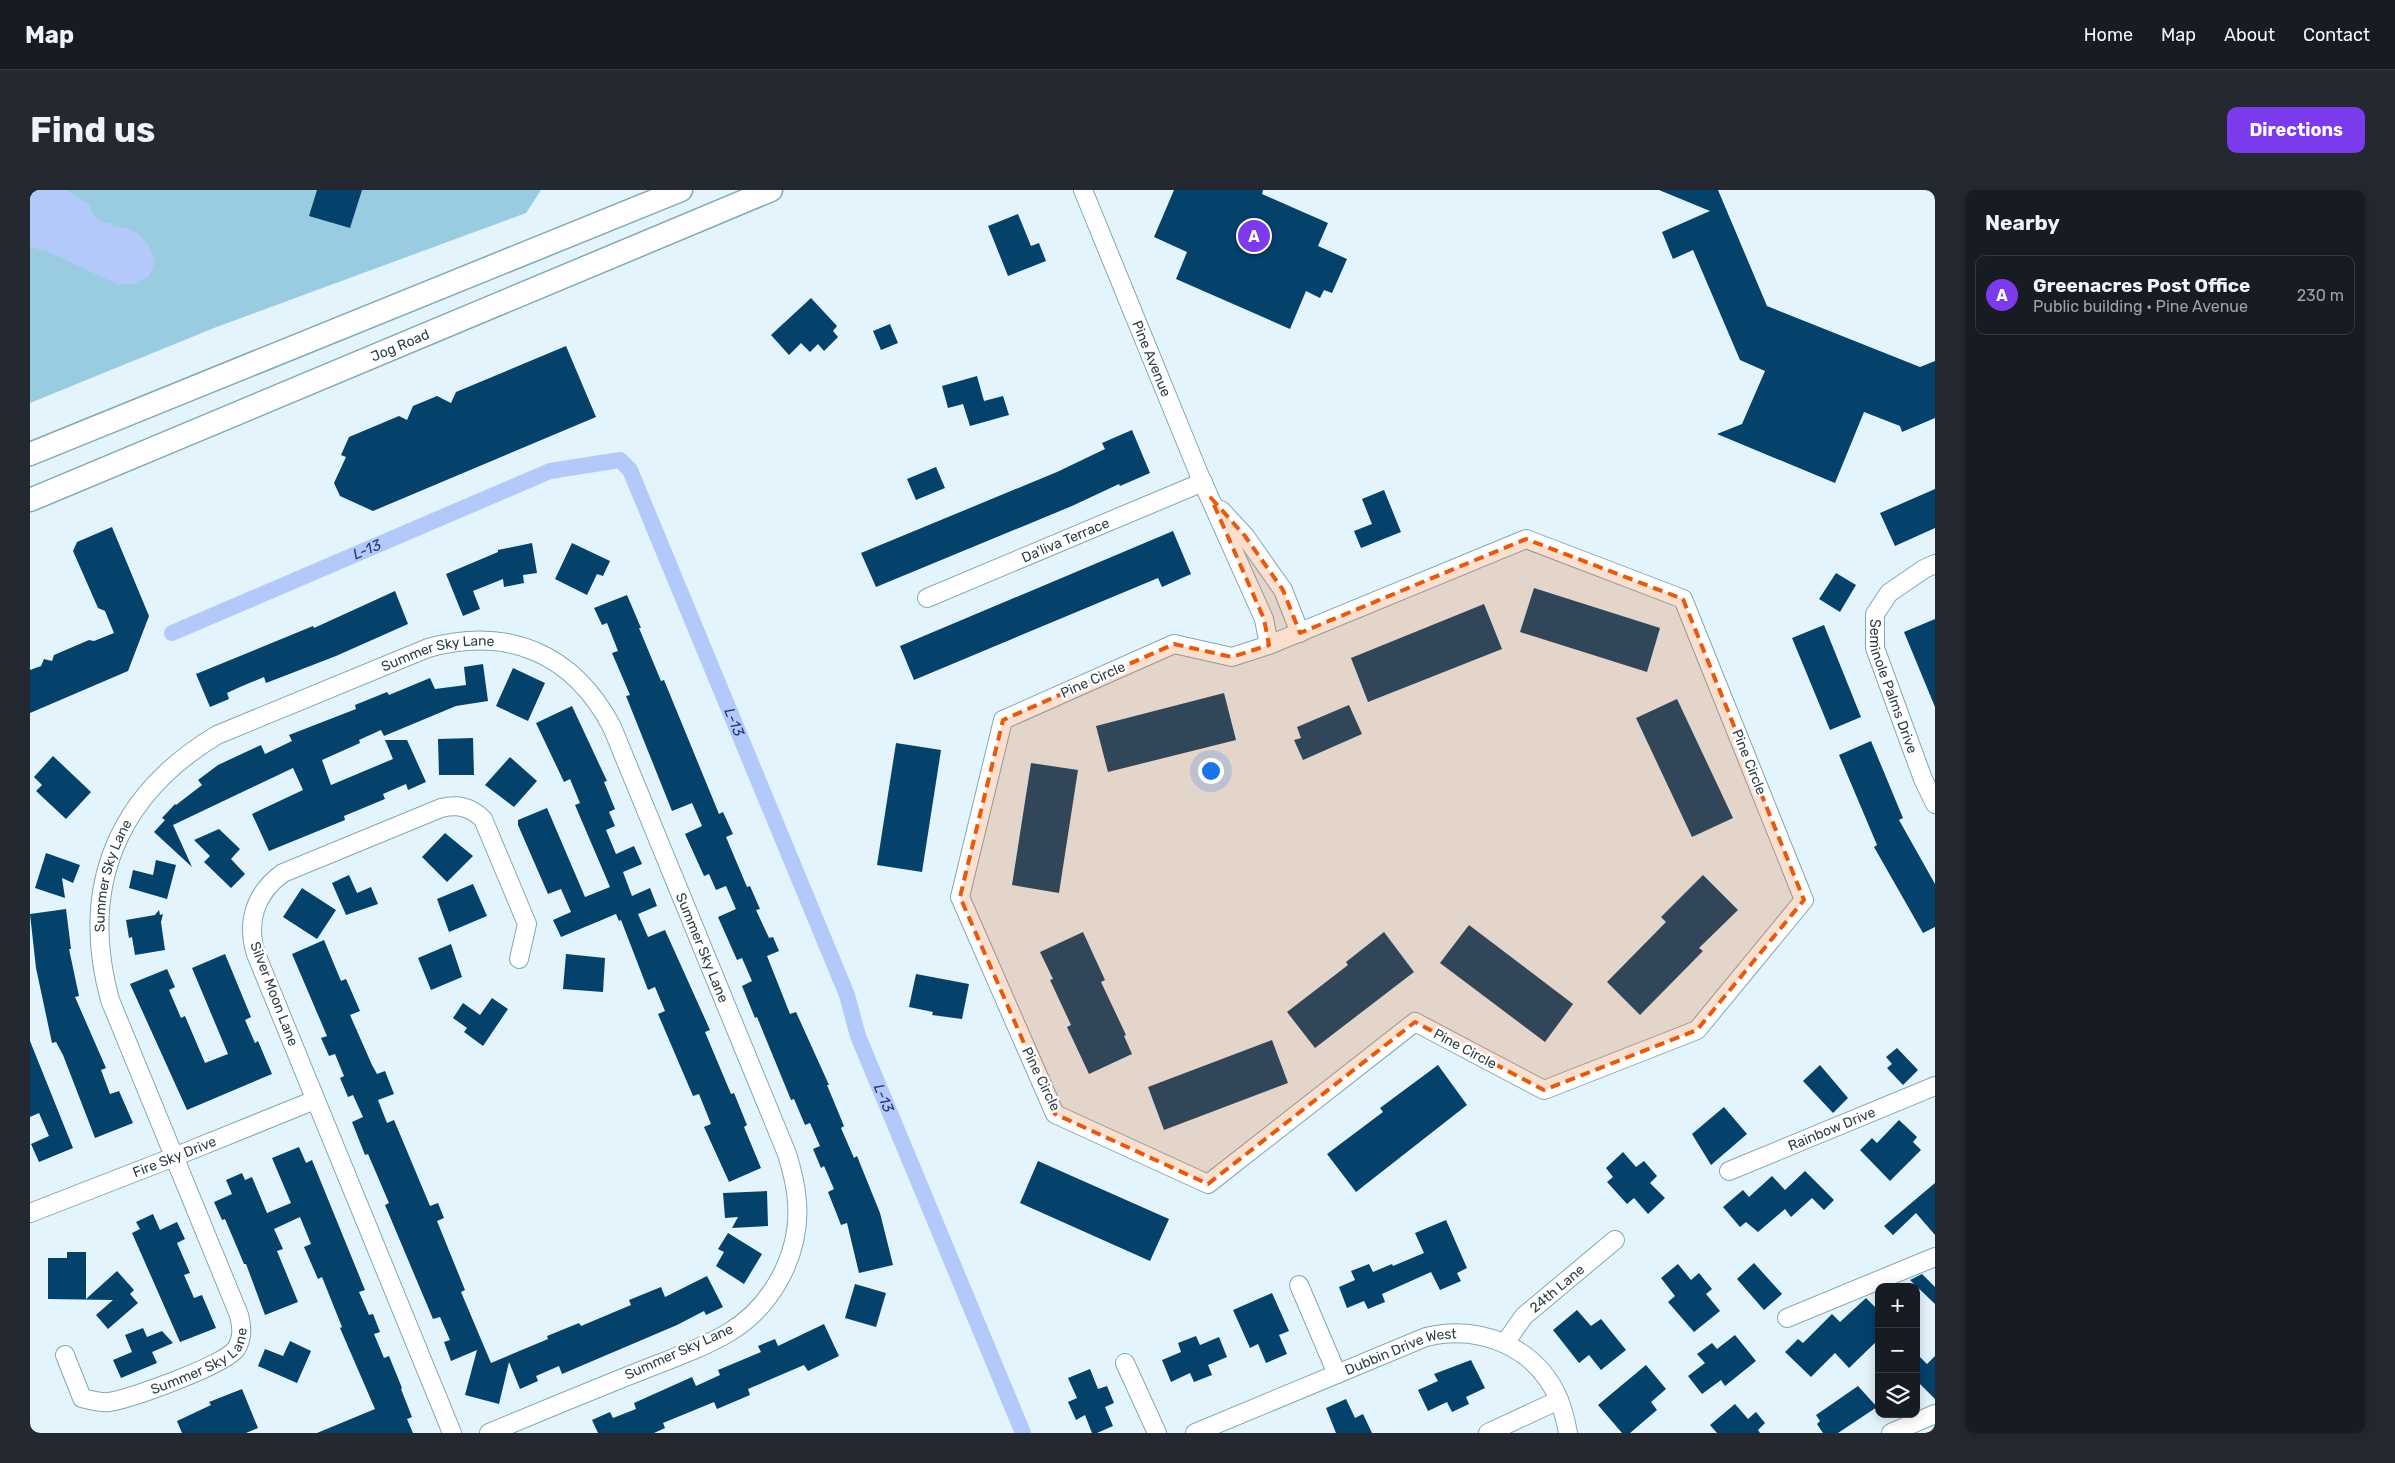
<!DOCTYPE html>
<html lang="en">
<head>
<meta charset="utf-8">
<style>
	body { margin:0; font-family:Rubik,sans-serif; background:#242831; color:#f1f3f6 }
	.controls { position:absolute; right:15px; bottom:15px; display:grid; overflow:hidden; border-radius:10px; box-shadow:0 2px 12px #0003 }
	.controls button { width:45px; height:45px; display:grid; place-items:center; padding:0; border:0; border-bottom:1px solid #363941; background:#171b24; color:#f1f3f6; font:25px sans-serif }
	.you { position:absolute; left:1180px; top:580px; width:18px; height:18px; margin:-12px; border:4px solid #fff; border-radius:50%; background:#1a73e8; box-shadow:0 0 0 8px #1a73e833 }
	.badge { display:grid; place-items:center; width:32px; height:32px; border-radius:50%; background:#7c3aed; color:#fff; font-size:16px; font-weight:700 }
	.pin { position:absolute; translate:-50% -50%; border:2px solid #fff; box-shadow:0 1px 5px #0006 }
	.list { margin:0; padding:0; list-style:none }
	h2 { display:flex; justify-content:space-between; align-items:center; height:65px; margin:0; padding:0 20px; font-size:21px }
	h2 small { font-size:16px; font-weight:400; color:#9ea1a6 }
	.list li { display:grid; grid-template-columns:32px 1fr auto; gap:15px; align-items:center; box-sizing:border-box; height:80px; margin:0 10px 10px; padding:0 10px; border:1px solid #363941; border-radius:10px }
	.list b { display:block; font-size:19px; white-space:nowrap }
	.list p { margin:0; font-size:16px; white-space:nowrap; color:#9ea1a6 }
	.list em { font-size:16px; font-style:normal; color:#9ea1a6 }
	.icon { flex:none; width:28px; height:28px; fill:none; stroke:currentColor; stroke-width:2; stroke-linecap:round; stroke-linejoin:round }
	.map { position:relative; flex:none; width:1905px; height:1243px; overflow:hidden; border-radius:10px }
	header { display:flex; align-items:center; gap:30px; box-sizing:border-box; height:70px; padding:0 25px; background:#171b24; border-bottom:1px solid #363941 }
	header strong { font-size:24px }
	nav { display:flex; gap:28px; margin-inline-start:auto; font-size:18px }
	.intro { display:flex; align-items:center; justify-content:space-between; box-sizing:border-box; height:120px; padding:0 30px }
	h1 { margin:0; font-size:35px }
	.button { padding:12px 22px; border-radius:10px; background:#7c3aed; color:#fff; font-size:18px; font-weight:700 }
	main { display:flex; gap:30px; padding:0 30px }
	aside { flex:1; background:#171b24; border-radius:10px; box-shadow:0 2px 12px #0003 }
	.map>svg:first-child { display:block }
</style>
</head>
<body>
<header>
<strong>Map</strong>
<nav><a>Home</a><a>Map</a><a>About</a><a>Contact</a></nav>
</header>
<div class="intro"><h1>Find us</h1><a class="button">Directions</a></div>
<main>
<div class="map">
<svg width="1905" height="1243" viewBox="0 0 1905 1243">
	<rect width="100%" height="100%" fill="#e4f4fc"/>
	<!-- green -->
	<polygon fill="#99cce1" points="0,0 511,0 496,23 184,138 0,213"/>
	<!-- water -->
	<path fill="#b3c9fa" d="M0 0H36L60 15 62 24 73 33H81L84 37C104 35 121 53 125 71L119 86 102 94 89 95 19 62 0 57Z"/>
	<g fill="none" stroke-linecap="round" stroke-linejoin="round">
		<!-- canal -->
		<path stroke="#b3c9fa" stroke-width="16" id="s1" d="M142 443 520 281 590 270 600 280 817 805 828 846 993 1243"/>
	</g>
	<!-- building -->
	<g fill="#04426c">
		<polygon points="287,0 332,0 320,38 279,26"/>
		<polygon points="1144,0 1233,0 1232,4 1298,33 1288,56 1317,69 1302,103 1294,100 1290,108 1276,101 1260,139 1146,89 1157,62 1124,47"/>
		<polygon points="1629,0 1688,0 1737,116 1890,177 1905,171 1905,228 1872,242 1870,236 1834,222 1805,293 1687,244 1712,234 1735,181 1710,170 1663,60 1643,69 1632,42 1680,21"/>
		<polygon points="988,24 1001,56 1009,53 1016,71 978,86 958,36"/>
		<polygon points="781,108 807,136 803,141 808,147 794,161 788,154 780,162 771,153 759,165 741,145"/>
		<polygon points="860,134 868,153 851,160 843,141"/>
		<polygon points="536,156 566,227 343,321 310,306 304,293 316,267 311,265 319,247 369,226 377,230 383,216 407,206 421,213 426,202"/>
		<polygon points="947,186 954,211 973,206 979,225 940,236 933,214 918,218 912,196"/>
		<polygon points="1102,240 1120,283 1090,296 1089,294 1042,316 846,397 831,363 1027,282 1075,259 1072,253"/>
		<polygon points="906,277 915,298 886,310 877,289"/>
		<polygon points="1905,299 1905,338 1865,356 1850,323"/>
		<polygon points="1354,300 1371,342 1331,358 1324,341 1342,334 1332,309"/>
		<polygon points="82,337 119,426 98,481 0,523 0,480 11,476 14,469 22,471 24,465 59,450 64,451 84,443 75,421 68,418 43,361 47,352"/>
		<polygon points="1143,341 1161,384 1132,397 1128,388 884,490 870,456"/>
		<polygon points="502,353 507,383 493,385 494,393 474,397 473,389 443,401 450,419 433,426 416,384 468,362 468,360"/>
		<polygon points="542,353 580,371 573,386 567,384 557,405 525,389"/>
		<polygon points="1806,383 1826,395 1810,422 1789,409"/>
		<polygon points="1504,398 1630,438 1617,482 1490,442"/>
		<polygon points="365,401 378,434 306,466 236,493 234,487 210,497 197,503 199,509 180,517 166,484 283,436 284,438"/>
		<polygon points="597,405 611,438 609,438 631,491 634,490 689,624 693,622 703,644 696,647 717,697 720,696 730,719 726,720 739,748 743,747 749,761 737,766 760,824 766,822 799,895 797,895 814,936 811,938 824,968 827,966 850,1023 863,1075 829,1083 817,1033 811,1035 798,1002 804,999 794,976 791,978 783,959 790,956 780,933 775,935 764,909 761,910 727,827 725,828 712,796 722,791 712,768 707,770 688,727 706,719 696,696 686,700 679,684 674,686 655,644 672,636 662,613 642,621 596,506 600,505 582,463 588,461 577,433 572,435 564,418"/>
		<polygon points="1454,414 1472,459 1338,512 1321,468"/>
		<polygon points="1905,429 1905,517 1874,442"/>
		<polygon points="1794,435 1831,527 1800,540 1762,448"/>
		<polygon points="453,474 458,511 426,516 354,546 351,540 329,550 330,553 292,570 301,595 363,569 355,550 377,550 396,592 378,600 376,594 353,604 355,609 314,626 315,630 239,661 222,624 273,600 263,578 143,635 162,677 124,642 135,630 132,628 145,614 146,615 172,595 168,590 188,575 231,555 235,564 262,551 259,545 326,519 325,515 357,502 359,505 400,488 405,499 436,495 434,477"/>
		<polygon points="483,478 515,493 498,531 466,516"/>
		<polygon points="1194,503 1206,550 1078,582 1066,536"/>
		<polygon points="1647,509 1703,628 1662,647 1606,528"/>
		<polygon points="1319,515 1332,544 1273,570 1264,550 1271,548 1267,537"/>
		<polygon points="542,516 577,591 574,592 585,619 579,622 585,636 576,640 586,664 604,656 612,674 593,682 602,706 620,698 627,716 608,724 618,747 635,740 680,840 675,842 701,904 704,903 717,935 714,937 731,978 699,992 674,937 681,934 669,904 663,906 628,824 635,821 625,797 618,800 591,730 589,731 586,724 531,747 523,730 541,722 531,699 518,704 488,635 488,630 517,618 555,707 580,697 545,615 550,613 540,589 534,592 506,533"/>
		<polygon points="443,548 444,585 409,585 408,549"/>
		<polygon points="1841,551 1873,628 1869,630 1905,694 1905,737 1893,743 1844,657 1847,655 1809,565"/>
		<polygon points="866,553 911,560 892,682 847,675"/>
		<polygon points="23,566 61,602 36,629 6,601 12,595 4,587"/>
		<polygon points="480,567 507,591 484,617 455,595"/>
		<polygon points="1001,573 1048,580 1029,703 982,695"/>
		<polygon points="189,639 210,659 201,669 215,684 201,698 174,672 180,666 164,650"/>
		<polygon points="415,643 443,666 417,692 392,667"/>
		<polygon points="16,663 50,675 43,693 32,688 35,708 5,698"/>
		<polygon points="126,670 146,675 137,709 99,698 103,680 123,685"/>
		<polygon points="319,685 327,703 341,697 348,714 316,725 302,693"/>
		<polygon points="1673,685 1708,720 1669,758 1673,761 1610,825 1577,792 1636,732 1631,727"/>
		<polygon points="443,694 457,726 419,742 407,709"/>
		<polygon points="272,698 306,720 287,749 253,727"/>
		<polygon points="36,719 41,759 39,759 49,806 45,807 76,878 71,880 80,904 89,901 103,933 65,948 33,865 26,852 22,853 6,778 0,724"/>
		<polygon points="129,720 130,725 133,724 131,732 135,760 105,765 102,747 99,748 96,730 125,725"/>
		<polygon points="1439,735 1543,814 1515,852 1410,773"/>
		<polygon points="1053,742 1075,790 1071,792 1096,845 1094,846 1102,864 1059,884 1037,837 1041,835 1020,790 1023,789 1010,762"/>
		<polygon points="1354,742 1384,782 1285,858 1257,822 1318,775 1316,772"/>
		<polygon points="294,750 311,791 316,789 330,821 320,825 342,875 347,884 355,881 364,904 348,910 357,933 364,930 400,1016 408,1013 414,1028 407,1031 435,1100 431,1102 461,1173 518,1149 517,1146 549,1133 551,1136 601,1115 599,1110 631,1097 635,1107 677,1086 693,1117 676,1125 674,1121 647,1135 532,1184 529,1176 506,1186 508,1191 490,1199 479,1172 469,1214 435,1205 447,1160 421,1171 414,1152 420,1150 410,1127 403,1129 355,1015 359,1013 338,964 335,965 322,932 333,927 323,905 318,907 310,888 314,886 305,864 299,866 291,848 297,846 262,764"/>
		<polygon points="421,754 432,787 401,800 388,768"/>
		<polygon points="195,764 221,827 215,830 225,853 228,851 242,884 157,920 100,794 137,779 145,797 139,800 151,828 155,826 175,873 198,864 162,778"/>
		<polygon points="536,764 575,768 573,802 533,799"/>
		<polygon points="886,784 939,794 932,829 902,825 903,822 879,817"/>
		<polygon points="462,808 478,819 453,856 434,842 437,838 423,828 433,813 450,825"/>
		<polygon points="1242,850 1258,893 1134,940 1118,897"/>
		<polygon points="0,851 43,958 9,972 1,954 19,946 9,923 0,927"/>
		<polygon points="1867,858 1888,880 1873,895 1857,878 1862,874 1856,867"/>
		<polygon points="1408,875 1437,915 1326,1002 1297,964 1353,922 1350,918"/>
		<polygon points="1790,875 1818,908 1803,923 1773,891"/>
		<polygon points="1694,917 1717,944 1681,975 1662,944"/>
		<polygon points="1869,930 1887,947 1883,952 1891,960 1860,991 1830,960 1842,948 1847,953"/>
		<polygon points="269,957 276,973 282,970 335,1100 329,1102 339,1125 343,1124 350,1142 344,1144 354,1168 359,1166 372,1198 371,1199 382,1227 377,1229 383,1243 287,1243 345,1219 310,1138 312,1137 292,1087 288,1089 274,1057 281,1054 270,1027 244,1039 253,1059 247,1061 268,1112 235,1125 216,1074 214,1074 195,1029 192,1030 184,1012 202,1004 196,990 212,983 215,990 222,987 237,1023 261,1013 242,968"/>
		<polygon points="1593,962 1606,977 1614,971 1627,986 1620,993 1635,1008 1618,1024 1604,1008 1597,1014 1577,992 1583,987 1576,978"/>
		<polygon points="1008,971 1139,1029 1120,1071 990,1013"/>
		<polygon points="1775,981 1804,1010 1794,1020 1782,1008 1761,1027 1755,1019 1728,1042 1716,1032 1710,1037 1693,1017 1713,1000 1719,1007 1742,986 1755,1000"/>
		<polygon points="1905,993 1905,1045 1886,1023 1863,1045 1854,1036"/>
		<polygon points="737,1001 738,1036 702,1038 708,1027 695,1028 693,1003"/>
		<polygon points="123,1024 130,1040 147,1032 155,1049 147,1053 160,1083 154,1085 164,1108 172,1105 186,1138 150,1152 102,1043 110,1039 106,1032"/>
		<polygon points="1416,1030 1437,1078 1427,1083 1431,1091 1410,1100 1401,1082 1352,1104 1355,1112 1338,1119 1334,1111 1317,1118 1309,1097 1325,1090 1321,1081 1339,1074 1343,1082 1362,1074 1363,1076 1394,1063 1385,1043"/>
		<polygon points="698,1043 732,1064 714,1094 686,1076 694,1062 688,1059"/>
		<polygon points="37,1062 56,1062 56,1109 87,1081 104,1100 100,1104 108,1113 78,1139 66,1125 83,1110 18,1109 18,1068 37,1068"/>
		<polygon points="1724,1073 1752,1104 1734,1120 1707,1089"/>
		<polygon points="1648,1074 1661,1090 1669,1083 1682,1099 1676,1104 1690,1121 1664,1142 1638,1112 1645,1106 1631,1088"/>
		<polygon points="1892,1084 1905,1097 1905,1114 1880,1090"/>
		<polygon points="825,1094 856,1103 846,1137 815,1128"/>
		<polygon points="1242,1103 1259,1141 1249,1145 1257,1164 1236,1173 1228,1154 1220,1158 1203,1120"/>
		<polygon points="1836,1108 1849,1121 1849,1149 1819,1178 1805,1163 1781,1187 1755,1162 1768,1149 1773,1153 1802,1124 1810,1132"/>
		<polygon points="1547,1120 1561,1136 1571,1129 1596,1160 1571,1180 1559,1165 1549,1173 1523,1140"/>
		<polygon points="794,1134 809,1166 778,1181 774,1175 718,1199 720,1205 687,1219 684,1212 633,1233 635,1238 624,1243 568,1243 562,1230 580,1222 583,1228 606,1219 604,1213 662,1187 666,1196 690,1185 688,1180 731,1162 728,1156 745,1149 748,1156"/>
		<polygon points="113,1138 117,1147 132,1141 143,1153 122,1162 127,1173 91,1188 83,1170 102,1162 95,1145"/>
		<polygon points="1705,1145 1726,1171 1695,1196 1691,1190 1672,1204 1658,1186 1675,1173 1667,1164 1682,1153 1687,1159"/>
		<polygon points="1166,1146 1170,1155 1189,1147 1197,1167 1178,1175 1182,1185 1164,1192 1160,1183 1141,1192 1132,1170 1151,1162 1148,1153"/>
		<polygon points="260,1151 281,1161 267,1193 228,1176 235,1159 253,1166"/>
		<polygon points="1886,1163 1897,1174 1905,1166 1905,1209 1886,1190"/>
		<polygon points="1441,1170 1455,1198 1436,1207 1439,1214 1422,1222 1417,1212 1398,1221 1388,1200 1408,1191 1404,1184"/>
		<polygon points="1616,1175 1636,1199 1621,1212 1627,1220 1600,1243 1592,1243 1568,1215"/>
		<polygon points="1060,1179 1068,1199 1077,1196 1084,1213 1075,1217 1083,1236 1067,1243 1062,1243 1055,1225 1046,1230 1038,1212 1047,1208 1038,1188"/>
		<polygon points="1828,1196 1847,1217 1808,1243 1793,1243 1787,1234 1790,1231 1786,1225"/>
		<polygon points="212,1199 228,1238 216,1243 152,1243 147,1231 181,1215 179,1212"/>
		<polygon points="1316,1209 1325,1228 1333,1224 1342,1243 1306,1243 1296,1218"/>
		<polygon points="1705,1214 1718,1229 1726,1222 1735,1233 1728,1240 1730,1243 1687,1243 1680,1235"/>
	</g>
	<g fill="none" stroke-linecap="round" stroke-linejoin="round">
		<!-- minor casing -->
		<g stroke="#80a8b9" stroke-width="20">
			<g id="minor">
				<path id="s2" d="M1053 0 1169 284 1234 429 1239 455"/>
				<polyline points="1191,320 1215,346 1253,400 1270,443"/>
				<polygon points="1496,349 1653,409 1774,710 1667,840 1514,900 1385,832 1178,994 1025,924 930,707 973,530 1144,454 1202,467 1239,455"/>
				<path id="s3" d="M1905 374 1894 379 1859 403 1845 424V458L1893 589 1905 614"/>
				<path id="s4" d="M897 408 1173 292"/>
				<path id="s5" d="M1699 981 1905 896"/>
				<path id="s6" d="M0 1023 144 967 285 910"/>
				<polyline points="1269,1095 1307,1184"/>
				<polyline points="1757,1128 1905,1067"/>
				<path id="s7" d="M1475 1153 1494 1126 1585 1050"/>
				<path id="s8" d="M35 1165 52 1208C60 1210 71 1213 79 1212 100 1209 195 1175 206 1159 213 1148 212 1137 209 1125L80 810C49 697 87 605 187 545L398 458C478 436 543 463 582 537L757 964C762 980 766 995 767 1012 771 1064 742 1117 698 1143 669 1160 635 1171 603 1184 555 1203 507 1223 459 1243"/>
				<polyline points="1095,1173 1127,1243"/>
				<path d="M422 1243 226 764C216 732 225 703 253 683L411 618C429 614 440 617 453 629L497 734 489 769"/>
				<path id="s9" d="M1165 1243 1396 1147C1450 1134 1507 1157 1529 1210 1533 1220 1536 1232 1538 1243"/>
				<polyline points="1458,1243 1529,1210"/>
				<polyline points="1861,1243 1905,1224"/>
			</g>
		</g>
		<!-- major casing -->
		<g stroke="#80a8b9" stroke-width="25">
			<g id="major">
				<polyline points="0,264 651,0"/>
				<path id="s10" d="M0 310 741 0"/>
			</g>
		</g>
		<!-- minor -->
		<use href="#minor" stroke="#fff" stroke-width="18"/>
		<!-- major -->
		<use href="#major" stroke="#fff" stroke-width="22"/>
	</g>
	<!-- marked area -->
	<path fill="#e8590c" fill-opacity="0.2" stroke="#e8590c" stroke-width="4" stroke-dasharray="10 6" stroke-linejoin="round" d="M1181 308 1215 346 1253 400 1270 443 1496 349 1653 409 1774 710 1667 840 1514 900 1385 832 1178 994 1025 924 930 707 973 530 1144 454 1202 467 1239 455 1234 429Z"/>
	<g text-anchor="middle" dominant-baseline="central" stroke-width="5" stroke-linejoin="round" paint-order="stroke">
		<!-- street labels -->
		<g font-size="14" fill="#2e3f46" stroke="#fff">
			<text stroke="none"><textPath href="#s10" startOffset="401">Jog Road</textPath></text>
			<text stroke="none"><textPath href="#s2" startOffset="182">Pine Avenue</textPath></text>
			<text stroke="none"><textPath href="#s4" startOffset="150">Da'liva Terrace</textPath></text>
			<text stroke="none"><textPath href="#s8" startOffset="1135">Summer Sky Lane</textPath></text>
			<text transform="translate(1063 490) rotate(-24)">Pine Circle</text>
			<text stroke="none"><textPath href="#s3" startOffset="155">Seminole Palms Drive</textPath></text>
			<text transform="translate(1719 572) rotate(68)">Pine Circle</text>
			<text stroke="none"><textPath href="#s8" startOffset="715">Summer Sky Lane</textPath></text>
			<text stroke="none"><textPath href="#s8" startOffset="1584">Summer Sky Lane</textPath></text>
			<text transform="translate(244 804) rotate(69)">Silver Moon Lane</text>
			<text transform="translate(1435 859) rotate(28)">Pine Circle</text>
			<text transform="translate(1011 889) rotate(64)">Pine Circle</text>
			<text stroke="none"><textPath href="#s5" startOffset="111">Rainbow Drive</textPath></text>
			<text stroke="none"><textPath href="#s6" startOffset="155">Fire Sky Drive</textPath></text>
			<text stroke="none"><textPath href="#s7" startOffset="76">24th Lane</textPath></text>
			<text transform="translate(649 1162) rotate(-24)">Summer Sky Lane</text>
			<text stroke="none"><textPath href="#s9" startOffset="222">Dubbin Drive West</textPath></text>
			<text stroke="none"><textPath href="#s8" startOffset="176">Summer Sky Lane</textPath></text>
		</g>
		<!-- water labels -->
		<g font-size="15" font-style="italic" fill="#1f387d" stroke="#fff">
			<text stroke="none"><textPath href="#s1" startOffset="212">L-13</textPath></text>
			<text stroke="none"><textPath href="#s1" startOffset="769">L-13</textPath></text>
			<text stroke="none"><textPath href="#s1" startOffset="1174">L-13</textPath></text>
		</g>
	</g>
</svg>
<div class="controls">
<button>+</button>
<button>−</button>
<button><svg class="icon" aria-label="layers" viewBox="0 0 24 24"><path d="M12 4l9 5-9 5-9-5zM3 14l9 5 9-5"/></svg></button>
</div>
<div class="you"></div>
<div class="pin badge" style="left:1224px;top:46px">A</div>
</div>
<aside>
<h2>Nearby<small></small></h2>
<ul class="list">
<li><span class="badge">A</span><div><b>Greenacres Post Office</b><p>Public building · Pine Avenue</p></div><em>230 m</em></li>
</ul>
</aside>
</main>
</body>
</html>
